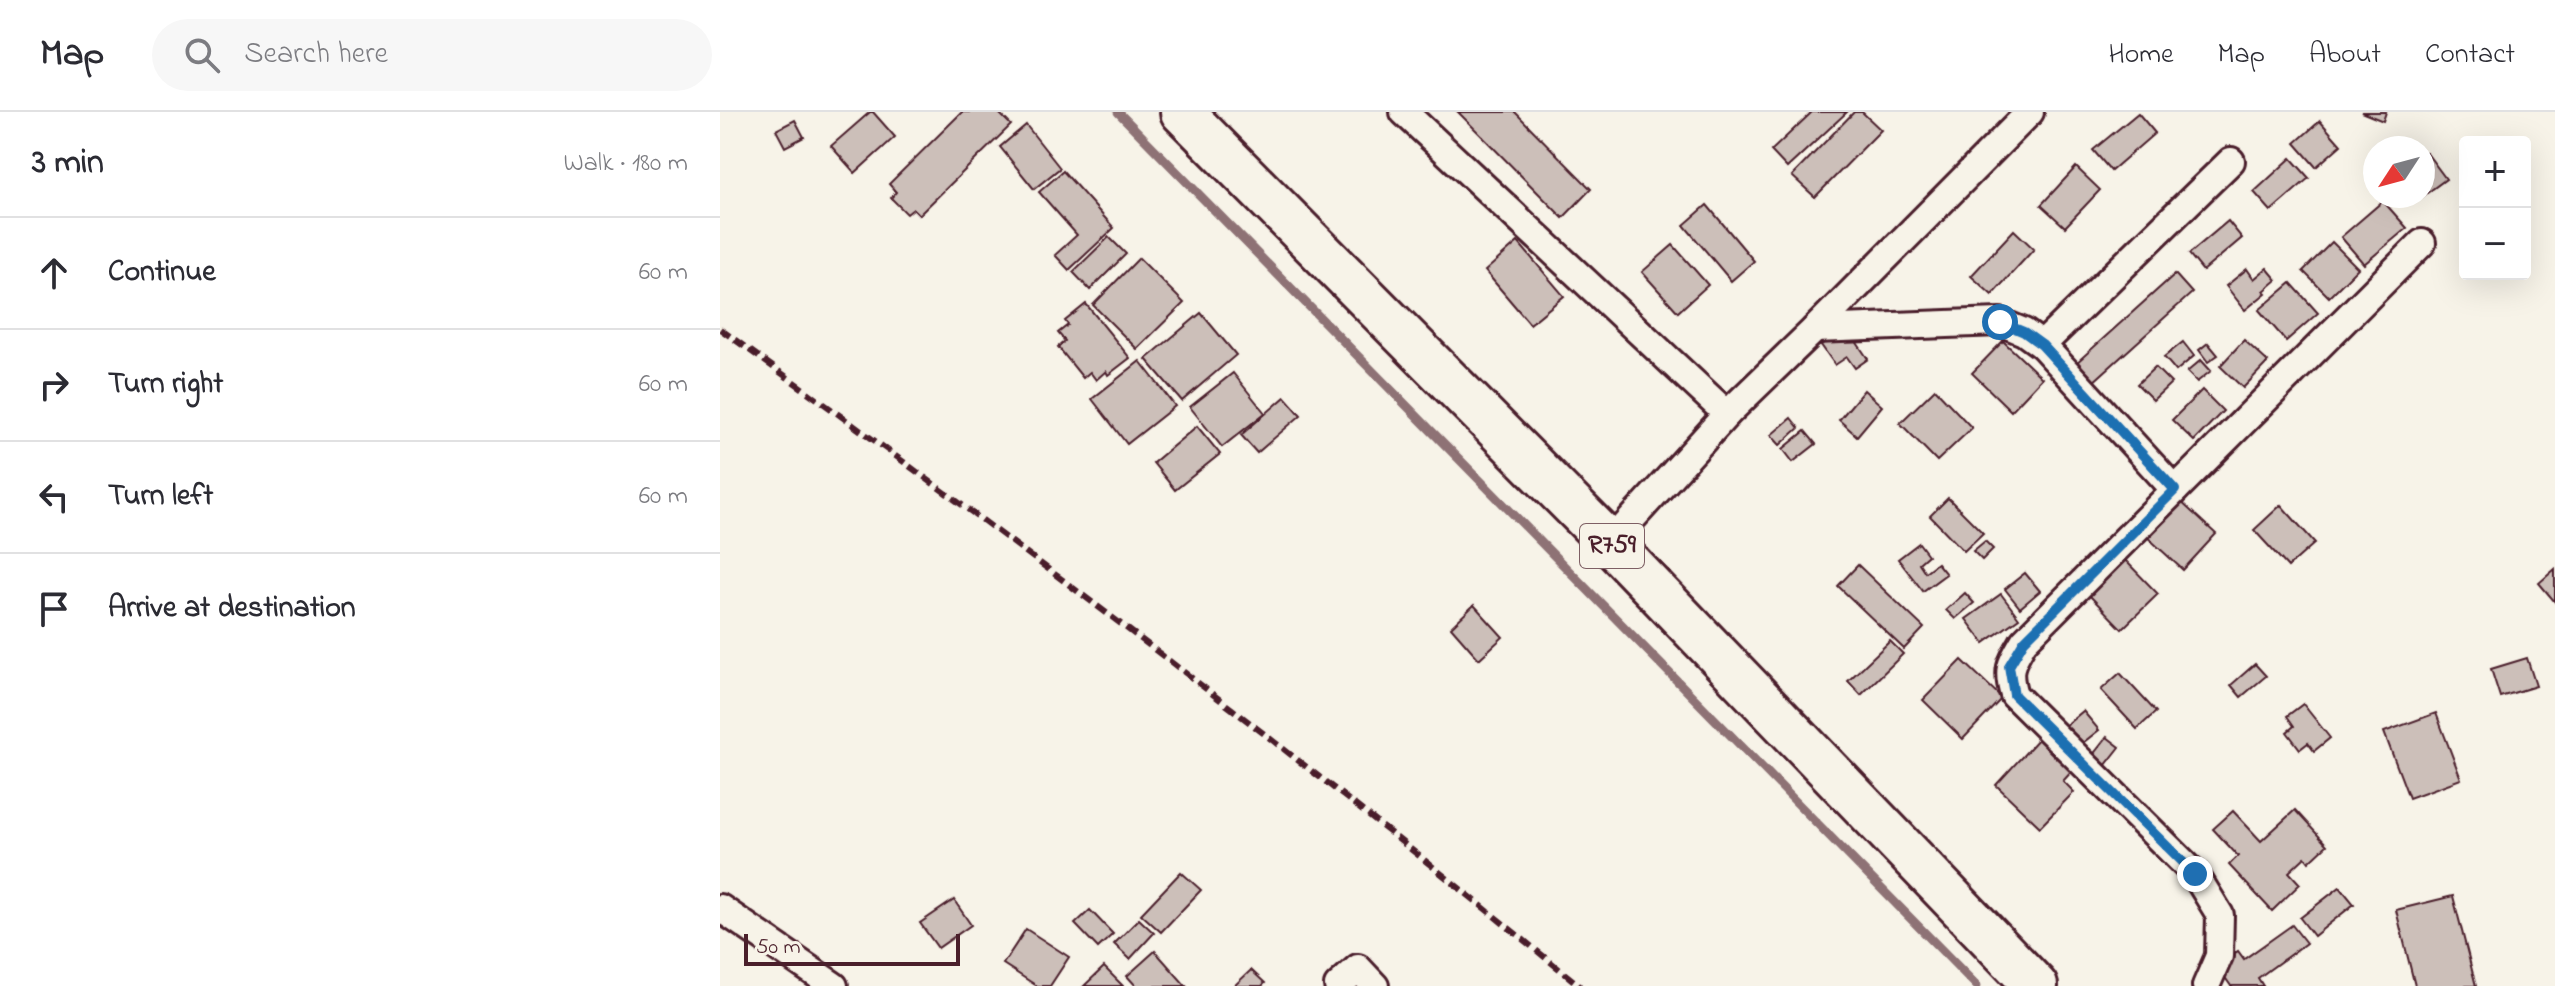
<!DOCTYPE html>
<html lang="en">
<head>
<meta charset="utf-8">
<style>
	body { margin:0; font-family:"Indie Flower",sans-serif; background:#f7f7f7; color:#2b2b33 }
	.controls { position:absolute; right:24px; top:24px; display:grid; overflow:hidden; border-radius:8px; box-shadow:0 8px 32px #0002 }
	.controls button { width:72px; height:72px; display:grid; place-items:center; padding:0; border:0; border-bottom:2px solid #e1e1e2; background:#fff; color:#2b2b33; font:40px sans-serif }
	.compass { position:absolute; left:1643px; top:24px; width:72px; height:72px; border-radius:50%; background:#fff; box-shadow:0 8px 32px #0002; rotate:234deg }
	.scale { position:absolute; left:24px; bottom:20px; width:216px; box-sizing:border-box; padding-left:8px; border:4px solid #4a1f2b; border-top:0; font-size:22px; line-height:28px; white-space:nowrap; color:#4a1f2b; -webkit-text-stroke:6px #f7f3e8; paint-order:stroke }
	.stop { position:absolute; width:24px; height:24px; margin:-18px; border:6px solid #1f6fb2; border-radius:50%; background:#fff }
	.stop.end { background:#1f6fb2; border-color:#fff; box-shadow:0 2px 8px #0008 }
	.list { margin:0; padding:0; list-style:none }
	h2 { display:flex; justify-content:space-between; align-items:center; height:104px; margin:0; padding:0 32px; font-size:34px }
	h2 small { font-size:26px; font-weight:400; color:#7c7c81 }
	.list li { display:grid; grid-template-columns:52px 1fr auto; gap:24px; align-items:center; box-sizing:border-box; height:112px; padding:0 32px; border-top:2px solid #e1e1e2 }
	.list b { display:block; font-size:30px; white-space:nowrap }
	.list em { font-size:26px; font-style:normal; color:#7c7c81 }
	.icon { flex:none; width:44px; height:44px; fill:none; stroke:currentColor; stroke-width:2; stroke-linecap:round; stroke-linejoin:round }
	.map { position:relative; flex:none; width:1835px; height:874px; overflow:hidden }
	header { display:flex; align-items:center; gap:48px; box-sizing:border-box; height:112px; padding:0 40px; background:#fff; border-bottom:2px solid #e1e1e2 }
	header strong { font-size:38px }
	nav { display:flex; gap:44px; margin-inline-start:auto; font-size:28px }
	.search { width:560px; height:72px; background:#f7f7f7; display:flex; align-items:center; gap:20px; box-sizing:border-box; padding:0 28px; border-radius:44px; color:#7c7c81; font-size:30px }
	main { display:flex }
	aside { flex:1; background:#fff }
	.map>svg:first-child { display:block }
</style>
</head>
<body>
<header>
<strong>Map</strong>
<div class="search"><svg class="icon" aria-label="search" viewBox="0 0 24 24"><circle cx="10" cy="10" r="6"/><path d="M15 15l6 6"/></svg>Search here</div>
<nav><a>Home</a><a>Map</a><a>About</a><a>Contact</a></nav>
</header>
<main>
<aside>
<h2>3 min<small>Walk · 180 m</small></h2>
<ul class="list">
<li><svg class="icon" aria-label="ahead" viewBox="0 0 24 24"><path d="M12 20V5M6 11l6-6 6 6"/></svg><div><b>Continue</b></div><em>60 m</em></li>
<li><svg class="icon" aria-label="right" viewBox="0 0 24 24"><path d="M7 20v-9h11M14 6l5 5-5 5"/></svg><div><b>Turn right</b></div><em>60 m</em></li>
<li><svg class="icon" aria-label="left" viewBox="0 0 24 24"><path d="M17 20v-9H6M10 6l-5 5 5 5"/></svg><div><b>Turn left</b></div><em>60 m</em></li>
<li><svg class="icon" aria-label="arrive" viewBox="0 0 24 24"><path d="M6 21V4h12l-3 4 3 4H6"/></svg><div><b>Arrive at destination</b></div></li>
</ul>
</aside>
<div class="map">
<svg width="1835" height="874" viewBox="0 0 1835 874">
	<rect width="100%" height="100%" fill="#f7f3e8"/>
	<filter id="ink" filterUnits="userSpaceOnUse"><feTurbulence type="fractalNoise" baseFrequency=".0125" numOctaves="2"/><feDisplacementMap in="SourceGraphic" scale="16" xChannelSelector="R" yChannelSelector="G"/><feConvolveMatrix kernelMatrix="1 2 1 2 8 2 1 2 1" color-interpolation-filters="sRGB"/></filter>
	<g filter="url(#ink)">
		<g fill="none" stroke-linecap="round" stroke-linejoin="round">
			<!-- stream -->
			<polyline stroke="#8e7275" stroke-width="9" points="398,0 1257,874"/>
		</g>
		<!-- building -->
		<g fill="#ccbfb9" stroke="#4a1f2b" stroke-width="2">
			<polygon points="150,0 153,0 175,25 135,61 111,34"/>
			<polygon points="242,0 278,0 291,13 199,103 193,97 187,102 171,86 176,80 169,72"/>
			<polygon points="738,0 795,0 871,77 843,106"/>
			<polygon points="1092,0 1127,0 1067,56 1051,39"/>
			<polygon points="1134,0 1142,0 1161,18 1095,85 1072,64"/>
			<polygon points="1641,0 1666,0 1663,9"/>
			<polygon points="1418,1 1435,21 1391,59 1373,38"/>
			<polygon points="75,8 84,25 65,35 56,18"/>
			<polygon points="1600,9 1621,33 1596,55 1575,31"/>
			<polygon points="306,13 340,56 314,77 280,35"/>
			<polygon points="1706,40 1726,67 1703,84 1703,42"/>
			<polygon points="1571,46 1589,66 1551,99 1534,80"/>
			<polygon points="1356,55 1380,78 1345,115 1321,93"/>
			<polygon points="343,59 394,116 349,158 335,143 357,123 319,80"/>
			<polygon points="1663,89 1687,116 1644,152 1621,125"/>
			<polygon points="987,93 1034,149 1011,169 964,113"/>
			<polygon points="1508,109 1522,126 1483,159 1469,142"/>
			<polygon points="1294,118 1314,137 1272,183 1251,164"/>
			<polygon points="389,125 406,142 370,178 353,160"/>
			<polygon points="798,130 844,184 810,212 765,159"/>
			<polygon points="1612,130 1638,156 1609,185 1583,159"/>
			<polygon points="953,133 988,173 958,200 922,160"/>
			<polygon points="419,146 464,191 417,237 373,193"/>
			<polygon points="1547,156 1557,168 1544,179 1546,181 1525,198 1506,174 1527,157 1534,167"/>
			<polygon points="1455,162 1472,181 1372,271 1355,252"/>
			<polygon points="1571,171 1598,201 1566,229 1539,198"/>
			<polygon points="366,192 410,246 388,263 386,259 376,268 370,260 363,266 338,235 345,229 338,221 348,213 345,209"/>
			<polygon points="481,201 516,243 462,289 426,247"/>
			<polygon points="1127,216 1148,247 1135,256 1127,245 1115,253 1101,233"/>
			<polygon points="1524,228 1548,250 1523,276 1500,254"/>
			<polygon points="1283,229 1322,266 1291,299 1252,261"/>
			<polygon points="1463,230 1474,244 1456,259 1444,245"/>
			<polygon points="1488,231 1498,243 1488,250 1479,238"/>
			<polygon points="1481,248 1491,259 1477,270 1467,260"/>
			<polygon points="420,249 455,294 407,332 372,287"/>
			<polygon points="1435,255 1451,271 1433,288 1417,272"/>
			<polygon points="513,261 545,301 502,335 470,295"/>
			<polygon points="1215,277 1252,316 1217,349 1180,311"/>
			<polygon points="1144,278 1162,294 1137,324 1119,308"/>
			<polygon points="1482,278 1503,299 1474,329 1452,308"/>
			<polygon points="565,285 581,303 537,341 521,323"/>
			<polygon points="1071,306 1079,316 1060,333 1051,323"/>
			<polygon points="477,314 500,342 455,378 433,351"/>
			<polygon points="1085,319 1096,332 1073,350 1063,337"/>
			<polygon points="1228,386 1263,421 1244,439 1210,404"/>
			<polygon points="1458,387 1496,422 1463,458 1425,423"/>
			<polygon points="1561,393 1595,431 1568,455 1534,418"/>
			<polygon points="1265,429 1273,437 1262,448 1253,439"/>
			<polygon points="1199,431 1208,443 1199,451 1205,460 1217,451 1226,462 1203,479 1178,447"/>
			<polygon points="1404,447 1438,482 1402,517 1368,482"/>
			<polygon points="1138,453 1204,516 1184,537 1118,474"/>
			<polygon points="1835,457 1835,490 1819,471"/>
			<polygon points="1305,461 1320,479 1300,496 1285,477"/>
			<polygon points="1245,481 1254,491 1235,507 1226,498"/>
			<polygon points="1281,482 1299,506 1264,531 1246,507"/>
			<polygon points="754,493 783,525 759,547 731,515"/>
			<polygon points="1170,529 1183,542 1141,583 1128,569"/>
			<polygon points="1807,546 1816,574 1780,585 1771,557"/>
			<polygon points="1242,548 1282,586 1243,627 1203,588"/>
			<polygon points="1535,552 1546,564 1521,585 1511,573"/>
			<polygon points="1400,561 1436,600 1417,617 1381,578"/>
			<polygon points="1583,592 1610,626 1594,639 1588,631 1580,637 1567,620 1574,614 1567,604"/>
			<polygon points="1363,599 1379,618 1360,633 1345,614"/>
			<polygon points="1716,601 1741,667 1689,686 1664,620"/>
			<polygon points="1320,625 1354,657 1343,669 1354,680 1320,715 1276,673"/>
			<polygon points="1387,625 1400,635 1385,654 1372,644"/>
			<polygon points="1575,698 1607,733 1589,750 1585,745 1569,760 1580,772 1552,799 1509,753 1518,744 1493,717 1513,699 1541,729"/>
			<polygon points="461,760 481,778 441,820 421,802"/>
			<polygon points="1620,775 1634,792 1594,824 1580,806"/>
			<polygon points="1733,784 1756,874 1695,874 1676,798"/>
			<polygon points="234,788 251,813 218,836 200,811"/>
			<polygon points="370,798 393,822 378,836 355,812"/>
			<polygon points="419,807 434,821 410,847 394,832"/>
			<polygon points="1572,813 1586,831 1538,866 1543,874 1511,874 1497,854 1518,839 1524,847"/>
			<polygon points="306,817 349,845 330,874 317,874 283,852"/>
			<polygon points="435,839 466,874 416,874 407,864"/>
			<polygon points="384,855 403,874 364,874"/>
			<polygon points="531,858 545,871 542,874 514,874"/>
		</g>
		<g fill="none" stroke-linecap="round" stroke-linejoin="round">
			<!-- minor casing -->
			<g stroke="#4a1f2b" stroke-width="32">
				<g id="minor">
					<polyline points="684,0 1007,302"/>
					<polyline points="1095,217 1280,210 1304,220 1322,233 1455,378"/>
					<polyline points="1322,233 1511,49"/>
					<polyline points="890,431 1007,302 1095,217 1310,0"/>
					<polyline points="0,796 114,874"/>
					<polyline points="618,874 638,856 655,874"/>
					<path d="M1486 874 1499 844 1500 803 1475 762 1294 583C1286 557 1291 551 1304 529L1702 131"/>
				</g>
			</g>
			<!-- primary casing -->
			<g stroke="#4a1f2b" stroke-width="48">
				<polyline id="primary" points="462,0 890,431 1316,874"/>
			</g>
			<!-- minor -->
			<use href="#minor" stroke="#f7f3e8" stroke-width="26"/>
			<!-- primary -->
			<use href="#primary" stroke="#f7f3e8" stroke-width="42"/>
			<!-- rail -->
			<path stroke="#4a1f2b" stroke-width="6" stroke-dasharray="12 6" stroke-linecap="butt" d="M0 217C294 427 581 645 860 874"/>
		</g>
	</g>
	<g fill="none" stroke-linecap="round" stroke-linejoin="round" filter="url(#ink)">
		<!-- route -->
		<polyline stroke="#1f6fb2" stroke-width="10" points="1280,210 1304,220 1322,233 1455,378 1304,529 1289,554 1294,583 1475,762"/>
	</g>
	<g text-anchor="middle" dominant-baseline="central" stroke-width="7" stroke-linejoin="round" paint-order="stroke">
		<!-- shield labels -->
		<rect fill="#f7f3e8" stroke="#7e5f64" stroke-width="2" x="860" y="412" width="64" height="44" rx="6"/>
		<g font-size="26" font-weight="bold" fill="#4a1f2b">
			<text x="892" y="434">R759</text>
		</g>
	</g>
</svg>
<div class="controls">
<button>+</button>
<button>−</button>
</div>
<svg class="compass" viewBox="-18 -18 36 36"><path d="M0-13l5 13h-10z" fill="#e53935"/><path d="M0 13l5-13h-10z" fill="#7c7c81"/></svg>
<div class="scale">50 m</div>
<div class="stop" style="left:1280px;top:210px"></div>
<div class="stop end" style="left:1475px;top:762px"></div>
</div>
</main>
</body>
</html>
